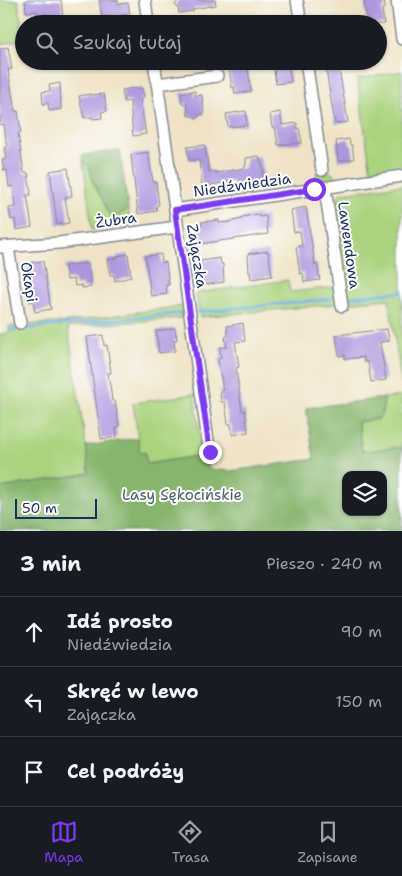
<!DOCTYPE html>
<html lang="pl">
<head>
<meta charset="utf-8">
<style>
	body { margin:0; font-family:"Shantell Sans",sans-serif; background:#20242c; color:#f1f3f6 }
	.controls { position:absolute; right:15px; bottom:15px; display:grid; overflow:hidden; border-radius:10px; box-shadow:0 1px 4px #0004 }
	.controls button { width:45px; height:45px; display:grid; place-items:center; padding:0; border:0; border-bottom:1px solid #363941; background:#171b24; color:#f1f3f6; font:25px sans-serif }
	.scale { position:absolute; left:15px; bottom:12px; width:82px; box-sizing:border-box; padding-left:5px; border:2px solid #1b2f5e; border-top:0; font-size:14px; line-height:18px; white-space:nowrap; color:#1b2f5e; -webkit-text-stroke:4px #fff; paint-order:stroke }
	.stop { position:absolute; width:15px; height:15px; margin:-11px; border:4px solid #7c3aed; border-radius:50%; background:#fff }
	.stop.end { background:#7c3aed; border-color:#fff; box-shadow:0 1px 5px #0008 }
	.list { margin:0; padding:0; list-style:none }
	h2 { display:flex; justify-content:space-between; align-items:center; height:65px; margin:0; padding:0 20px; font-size:21px }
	h2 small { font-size:16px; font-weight:400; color:#9ea1a6 }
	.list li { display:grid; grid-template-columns:32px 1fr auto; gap:15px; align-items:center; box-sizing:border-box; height:70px; padding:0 20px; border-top:1px solid #363941 }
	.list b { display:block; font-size:19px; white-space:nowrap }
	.list p { margin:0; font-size:16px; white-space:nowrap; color:#9ea1a6 }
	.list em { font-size:16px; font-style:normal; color:#9ea1a6 }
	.icon { flex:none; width:28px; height:28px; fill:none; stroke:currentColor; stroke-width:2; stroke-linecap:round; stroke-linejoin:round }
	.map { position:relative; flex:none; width:402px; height:531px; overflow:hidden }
	.search { position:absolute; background:#171b24; box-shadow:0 1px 4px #0004; left:15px; right:15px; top:15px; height:55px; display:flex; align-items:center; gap:12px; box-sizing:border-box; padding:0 18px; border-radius:28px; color:#9ea1a6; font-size:19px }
	.sheet { height:275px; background:#171b24 }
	nav { display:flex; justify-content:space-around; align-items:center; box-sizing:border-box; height:70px; border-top:1px solid #363941; background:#171b24; font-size:14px; color:#9ea1a6 }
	nav a { display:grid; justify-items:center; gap:2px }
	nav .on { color:#7c3aed }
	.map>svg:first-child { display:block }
</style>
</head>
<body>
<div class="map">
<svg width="402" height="531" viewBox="0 0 402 531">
	<rect width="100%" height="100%" fill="#fff"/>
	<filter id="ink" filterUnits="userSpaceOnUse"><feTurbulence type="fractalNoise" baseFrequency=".02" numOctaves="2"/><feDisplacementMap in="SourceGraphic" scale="10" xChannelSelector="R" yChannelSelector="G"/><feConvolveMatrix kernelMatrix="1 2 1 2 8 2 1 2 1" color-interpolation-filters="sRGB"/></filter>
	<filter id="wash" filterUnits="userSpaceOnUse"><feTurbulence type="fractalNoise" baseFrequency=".0096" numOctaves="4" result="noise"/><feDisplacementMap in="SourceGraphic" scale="20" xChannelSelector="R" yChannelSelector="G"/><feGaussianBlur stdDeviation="1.12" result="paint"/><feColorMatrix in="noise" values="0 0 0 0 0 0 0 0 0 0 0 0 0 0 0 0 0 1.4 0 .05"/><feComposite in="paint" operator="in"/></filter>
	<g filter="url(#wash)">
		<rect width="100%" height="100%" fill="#efe3c6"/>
		<!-- green -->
		<g fill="#abd37e" stroke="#63816e">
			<polygon points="0,0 18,0 24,40 0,44"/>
			<polygon points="402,71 402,168 371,172 372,177 314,186 314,182 317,172 329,171 338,178 371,172 357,79"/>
			<path d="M83 162C93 167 90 177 95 186 99 196 105 201 107 212L123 213 128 208 131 225 92 230Z"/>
			<polygon points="402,185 402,386 389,299 345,303 332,208 333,203 341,193"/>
			<polygon points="288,280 290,292 334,287 337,304 200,317 196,293"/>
			<polygon points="182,306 182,318 68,327 90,473 0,488 0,334 9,333 9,326 67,322"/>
			<polygon points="194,394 203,455 146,464 140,453 133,403"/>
			<polygon points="402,396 402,447 362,452 358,422 378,419 383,409 384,398"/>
		</g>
		<!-- forest -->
		<g fill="#88b56d" stroke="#527266" fill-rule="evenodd">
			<path d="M120 150 128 208 119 216H112L107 212C105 201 99 196 95 186 90 177 93 167 83 162L82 155Z"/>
			<path d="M384 398 382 414 378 419 358 422 362 451 402 447V531H0V488L89 473 86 446 138 438 140 453 145 452 147 464 203 455 209 469 230 471 314 459 306 408ZM346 475H383V512H346Z"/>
		</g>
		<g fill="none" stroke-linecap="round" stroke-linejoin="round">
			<!-- stream -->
			<g stroke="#68acde" stroke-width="3">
				<polyline points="349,297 402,292"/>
				<polyline points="198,312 332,299"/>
				<polyline points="10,330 183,313"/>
			</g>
		</g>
		<g id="blocks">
			<!-- building -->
			<g fill="#ae96de">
				<polygon points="25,0 61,0 63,17 49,19 48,14 37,16 37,11 26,12"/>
				<polygon points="99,0 118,0 118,4 128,3 130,14 102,17"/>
				<polygon points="178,0 215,0 216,5 193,9 193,11 179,13 178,8 175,5"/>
				<polygon points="364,0 384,0 385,8 382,9 384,24 367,24"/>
				<polygon points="8,47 12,69 8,70 15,111 18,111 21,133 18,133 24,173 28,173 31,195 27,195 32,227 16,230 15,219 11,220 9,208 16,207 13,186 9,187 7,170 4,171 2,160 6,159 4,148 7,148 4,124 0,125 0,49"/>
				<polygon points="247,61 251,91 235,94 234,87 232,88 228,62"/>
				<polygon points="276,61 288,61 291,82 276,84 273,63 276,63"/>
				<polygon points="339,69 348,122 335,124 326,70"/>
				<polygon points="60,83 61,109 49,111 48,103 43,104 42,92 50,91 49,85"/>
				<polygon points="133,88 133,89 142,88 144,98 140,99 146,134 133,136 130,101 124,102 122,90"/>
				<polygon points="195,91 195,96 202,95 204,114 200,115 197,119 193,116 188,116 187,103 182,104 181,93"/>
				<polygon points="90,94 90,95 104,94 107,111 101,112 102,118 93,119 92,117 84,118 79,96"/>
				<polygon points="246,111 247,125 228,127 226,114"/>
				<polygon points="280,112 282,125 297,123 297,129 299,128 302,143 278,145 275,127 272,127 270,114"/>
				<polygon points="349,139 350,145 352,145 354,159 338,161 336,141"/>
				<polygon points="205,145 209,172 215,171 216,173 245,168 245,165 246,165 246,158 259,156 263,168 263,180 233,184 232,181 202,187 199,160 189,160 187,147"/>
				<polygon points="148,152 153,182 156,182 159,205 156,206 157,211 138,214 131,155"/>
				<polygon points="68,168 72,196 65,197 69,223 57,225 50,171"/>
				<polygon points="306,207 315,265 317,264 320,280 304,282 303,273 300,274 296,247 302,246 300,231 294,232 291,210"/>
				<polygon points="259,214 260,217 266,216 268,234 199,244 196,226 202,225 201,222 219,220 219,223 229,222 242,219 242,217"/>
				<polygon points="268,251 272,276 251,279 250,272 249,273 248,254"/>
				<polygon points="128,254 131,277 115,281 114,275 110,275 107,260 117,258 117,256"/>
				<polygon points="161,254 162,263 166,262 169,285 166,285 167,294 151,296 145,256"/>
				<polygon points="220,258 221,264 223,264 224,282 203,285 200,261"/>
				<polygon points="43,261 51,309 35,312 33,301 29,302 25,274 29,274 28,263"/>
				<polygon points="88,263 91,287 82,288 82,285 75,286 74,279 67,280 65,266"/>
				<polygon points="243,323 245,341 235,342 239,367 236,368 242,411 245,410 248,432 232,435 231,424 228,424 225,402 221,402 220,391 223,391 218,359 221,358 220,347 227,347 225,337 228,336 227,326"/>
				<polygon points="175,328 177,340 174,340 175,351 159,353 156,331"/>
				<polygon points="387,329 389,341 380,342 386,380 371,382 368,362 364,362 364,357 345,359 345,355 339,356 336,335"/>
				<polygon points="103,335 104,346 107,345 111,373 108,373 111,392 112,401 115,401 119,427 116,428 117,437 101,439 87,337"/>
			</g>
		</g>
	</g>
	<g filter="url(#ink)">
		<use href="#blocks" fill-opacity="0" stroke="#858992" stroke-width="1"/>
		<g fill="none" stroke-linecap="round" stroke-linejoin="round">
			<!-- minor casing -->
			<g stroke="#858992" stroke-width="14">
				<g id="minor">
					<polyline points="145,0 148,24"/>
					<polyline points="297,0 301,24"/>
					<polyline points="397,0 402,39"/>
					<polyline points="154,61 210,455"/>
					<polyline points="306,61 322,170"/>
					<polyline points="157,84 217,76"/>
					<polyline points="325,188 342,306"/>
					<polyline points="175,210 402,176"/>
					<polyline points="0,247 59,243 177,227"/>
					<polyline points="8,247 20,323"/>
				</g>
			</g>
			<!-- minor -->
			<use href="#minor" stroke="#fff" stroke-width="11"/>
		</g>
	</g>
	<g fill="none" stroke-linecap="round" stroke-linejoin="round" filter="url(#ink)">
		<!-- route -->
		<polyline stroke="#7c3aed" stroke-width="6" points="210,452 175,210 314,189"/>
	</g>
	<g text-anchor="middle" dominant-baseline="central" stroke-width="4" stroke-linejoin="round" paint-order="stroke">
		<!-- street labels -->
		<g font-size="15" fill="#1b2f5e" stroke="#fff">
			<text transform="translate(242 185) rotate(-8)">Niedźwiedzia</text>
			<text transform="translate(116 220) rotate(-8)">Żubra</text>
			<text transform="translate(349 245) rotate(82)">Lawendowa</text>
			<text transform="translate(197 256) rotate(81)">Zajączka</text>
			<text transform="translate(29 282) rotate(81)">Okapi</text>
		</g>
		<!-- park labels -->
		<g font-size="15" fill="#466068" stroke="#fff">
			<text x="182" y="495">Lasy Sękocińskie</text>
		</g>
	</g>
</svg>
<div class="controls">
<button><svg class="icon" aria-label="layers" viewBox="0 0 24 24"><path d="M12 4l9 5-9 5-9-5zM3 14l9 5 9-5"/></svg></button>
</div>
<div class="scale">50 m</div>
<div class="stop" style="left:314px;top:189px"></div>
<div class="stop end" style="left:210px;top:452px"></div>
<div class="search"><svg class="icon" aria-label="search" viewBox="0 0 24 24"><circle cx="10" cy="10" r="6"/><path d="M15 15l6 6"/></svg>Szukaj tutaj</div>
</div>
<section class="sheet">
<h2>3 min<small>Pieszo · 240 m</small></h2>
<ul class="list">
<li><svg class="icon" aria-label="ahead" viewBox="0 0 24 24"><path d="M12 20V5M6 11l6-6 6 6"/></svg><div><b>Idź prosto</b><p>Niedźwiedzia</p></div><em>90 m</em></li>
<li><svg class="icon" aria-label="left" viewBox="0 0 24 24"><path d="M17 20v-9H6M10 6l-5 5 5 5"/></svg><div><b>Skręć w lewo</b><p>Zajączka</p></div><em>150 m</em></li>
<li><svg class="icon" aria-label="arrive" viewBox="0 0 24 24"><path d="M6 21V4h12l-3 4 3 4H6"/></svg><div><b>Cel podróży</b></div></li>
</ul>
</section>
<nav>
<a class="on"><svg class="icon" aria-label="map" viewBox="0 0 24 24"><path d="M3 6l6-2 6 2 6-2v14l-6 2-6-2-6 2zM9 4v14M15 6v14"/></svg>Mapa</a>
<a><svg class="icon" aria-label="directions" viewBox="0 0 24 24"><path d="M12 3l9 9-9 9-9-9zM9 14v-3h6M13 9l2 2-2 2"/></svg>Trasa</a>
<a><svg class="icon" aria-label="saved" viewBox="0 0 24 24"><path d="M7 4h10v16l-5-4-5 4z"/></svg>Zapisane</a>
</nav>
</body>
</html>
